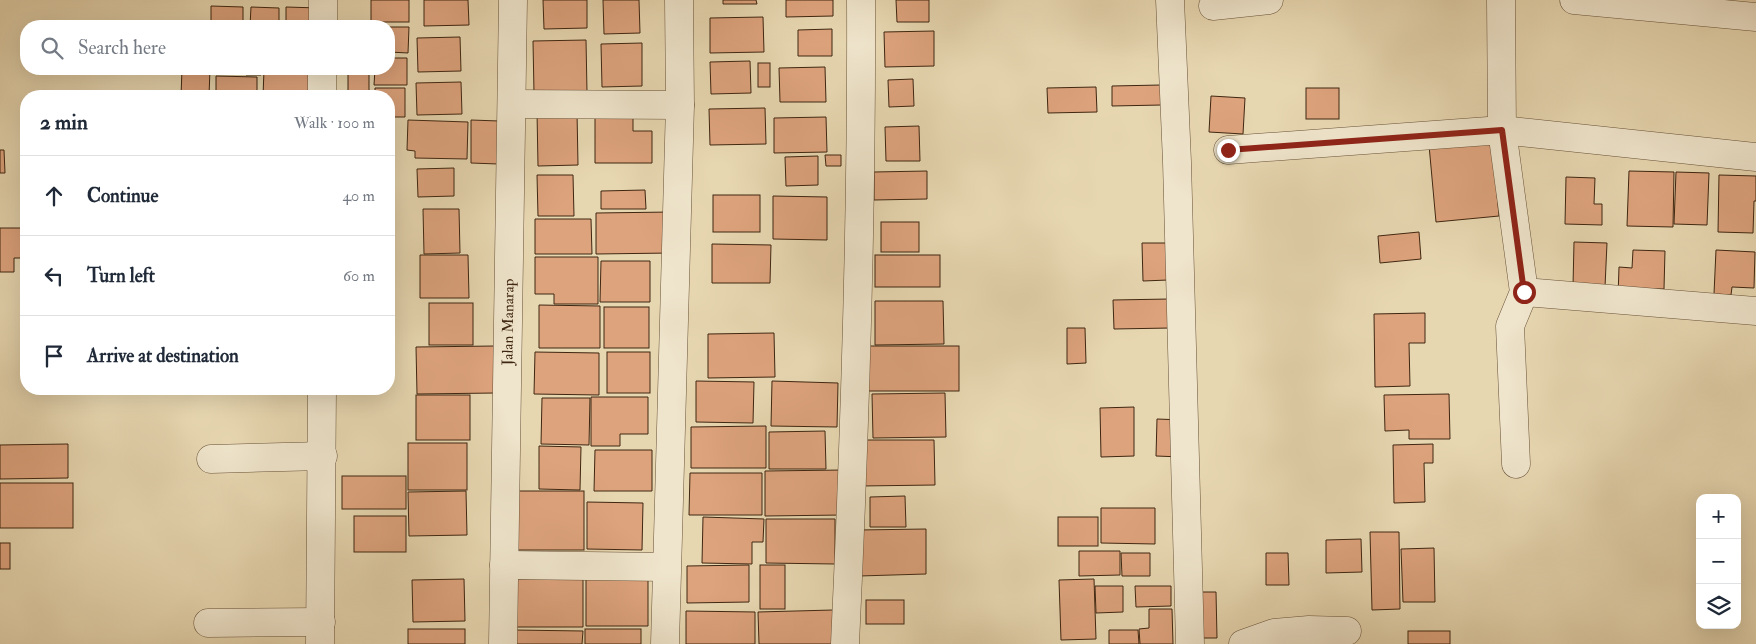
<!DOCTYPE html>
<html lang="en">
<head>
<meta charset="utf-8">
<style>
	body { margin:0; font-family:"IM FELL Double Pica",serif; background:#f6f6f7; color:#1f2937 }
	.controls { position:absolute; right:15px; bottom:15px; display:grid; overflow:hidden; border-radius:10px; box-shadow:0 5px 20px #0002 }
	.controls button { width:45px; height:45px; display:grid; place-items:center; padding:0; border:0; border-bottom:1px solid #e0e1e3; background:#fff; color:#1f2937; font:25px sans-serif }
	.stop { position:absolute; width:15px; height:15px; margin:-11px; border:4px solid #8f2418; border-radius:50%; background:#fff }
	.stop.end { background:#8f2418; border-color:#fff; box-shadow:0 1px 5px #0008 }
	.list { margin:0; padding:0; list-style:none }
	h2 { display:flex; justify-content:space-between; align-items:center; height:65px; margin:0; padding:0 20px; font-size:21px }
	h2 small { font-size:16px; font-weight:400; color:#747a83 }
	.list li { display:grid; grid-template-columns:32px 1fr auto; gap:15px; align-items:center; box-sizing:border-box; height:80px; padding:0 20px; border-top:1px solid #e0e1e3 }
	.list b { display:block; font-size:19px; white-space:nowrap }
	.list em { font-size:16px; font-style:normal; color:#747a83 }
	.icon { flex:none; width:28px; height:28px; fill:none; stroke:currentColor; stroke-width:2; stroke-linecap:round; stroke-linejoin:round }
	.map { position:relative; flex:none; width:1756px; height:644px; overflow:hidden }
	.search { position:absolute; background:#fff; box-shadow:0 5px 20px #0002; left:20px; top:20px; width:375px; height:55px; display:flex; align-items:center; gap:12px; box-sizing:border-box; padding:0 18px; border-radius:20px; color:#747a83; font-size:19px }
	.panel { position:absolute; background:#fff; box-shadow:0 5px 20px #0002; left:20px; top:90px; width:375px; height:305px; border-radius:20px }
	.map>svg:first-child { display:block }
</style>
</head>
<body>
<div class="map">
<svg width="1756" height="644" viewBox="0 0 1756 644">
	<rect width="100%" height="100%" fill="#e7d7b1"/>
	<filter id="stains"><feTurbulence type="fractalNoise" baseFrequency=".004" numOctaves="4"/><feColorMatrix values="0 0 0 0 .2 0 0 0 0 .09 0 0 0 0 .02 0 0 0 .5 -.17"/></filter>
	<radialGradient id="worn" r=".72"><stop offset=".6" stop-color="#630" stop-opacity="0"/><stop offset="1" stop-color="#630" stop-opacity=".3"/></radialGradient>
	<!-- building -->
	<g fill="#dda37d" stroke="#3f2610">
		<rect x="371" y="0" width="38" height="22"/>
		<polygon points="424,0 468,0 469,25 424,26"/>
		<polygon points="543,0 587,0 587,28 544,29"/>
		<polygon points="603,0 639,0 640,33 604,34"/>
		<polygon points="723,0 756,0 757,4 723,4"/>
		<polygon points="786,0 833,0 833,16 786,17"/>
		<polygon points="896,0 929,0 929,22 897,22"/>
		<polygon points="211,6 243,7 243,26 211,26"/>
		<polygon points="251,7 279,8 279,26 250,26"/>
		<polygon points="286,7 319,8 319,26 286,26"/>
		<polygon points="763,17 764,52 710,53 710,18"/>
		<polygon points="389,27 409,27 408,53 389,52"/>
		<polygon points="832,29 832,56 798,56 798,30"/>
		<polygon points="934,31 934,66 885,67 884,32"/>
		<polygon points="460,37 461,71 418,72 417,38"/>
		<polygon points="586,40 587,92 534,93 533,41"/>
		<polygon points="642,43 642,86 602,87 601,44"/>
		<polygon points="389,58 407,58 407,85 374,85 375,69 389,69"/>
		<polygon points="750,61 751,93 711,94 710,62"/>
		<rect x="758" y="63" width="12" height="24"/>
		<polygon points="825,67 826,102 780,102 779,68"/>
		<polygon points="182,69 210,69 209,96 181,96"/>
		<polygon points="246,69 262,69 261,75 246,75"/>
		<polygon points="264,70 313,71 312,96 263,96"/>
		<polygon points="348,71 369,72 369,96 348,96"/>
		<polygon points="216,76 257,77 257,96 216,96"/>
		<polygon points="913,79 914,106 889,107 888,80"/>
		<polygon points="461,82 462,114 417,115 416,83"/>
		<polygon points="1161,85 1162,105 1112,106 1112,86"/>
		<polygon points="1096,87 1097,112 1048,113 1047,88"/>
		<polygon points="375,88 405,88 405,117 389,117 389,96 375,96"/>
		<rect x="1306" y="88" width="33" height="31"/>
		<polygon points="1211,96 1245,98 1243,134 1209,132"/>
		<polygon points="765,108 766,144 710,145 709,109"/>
		<polygon points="537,112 577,112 578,165 538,166"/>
		<polygon points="595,117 633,117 633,131 652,131 652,163 595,163"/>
		<polygon points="826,117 827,152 774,153 774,118"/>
		<polygon points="408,120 468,122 467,159 415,158 415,151 407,150"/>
		<polygon points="471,120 499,121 498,164 471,163"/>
		<polygon points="919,126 920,161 886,161 885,127"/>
		<polygon points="1492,139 1499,216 1436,222 1429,145"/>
		<polygon points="0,150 4,150 5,173 0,173"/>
		<polygon points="825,155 841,155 841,166 826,166"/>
		<polygon points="818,156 818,185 786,186 785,157"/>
		<polygon points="454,168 454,196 418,197 417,169"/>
		<polygon points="927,171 927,199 874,200 874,172"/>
		<polygon points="1629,171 1674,172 1673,227 1627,226"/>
		<polygon points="1676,172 1709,173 1707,225 1674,224"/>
		<polygon points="537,175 573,175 574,216 538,216"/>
		<polygon points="1719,175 1756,176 1756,201 1754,201 1753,233 1718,232"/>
		<polygon points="1566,177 1595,178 1594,204 1602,204 1602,225 1565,224"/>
		<polygon points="645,190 646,209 601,209 601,191"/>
		<rect x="713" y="195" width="47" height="37"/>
		<polygon points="773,196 827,197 827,240 773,239"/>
		<polygon points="423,209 459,209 460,253 424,254"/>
		<polygon points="671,212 671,253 596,254 596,213"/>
		<polygon points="535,219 591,219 592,254 535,254"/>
		<rect x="881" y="222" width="38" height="30"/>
		<polygon points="0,228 26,228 26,258 14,258 14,272 0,272"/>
		<polygon points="1419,232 1421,259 1380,263 1378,236"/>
		<polygon points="1574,242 1607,243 1605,287 1573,286"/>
		<polygon points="1142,243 1166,243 1168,280 1143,281"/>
		<polygon points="712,244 771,245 770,283 712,283"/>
		<polygon points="1633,250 1665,251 1664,289 1648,289 1618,297 1619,267 1632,268"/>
		<polygon points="1716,250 1755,252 1754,288 1732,287 1731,295 1714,294"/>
		<polygon points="420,255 468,255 469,298 420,298"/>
		<rect x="875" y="255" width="65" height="32"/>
		<polygon points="535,257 598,257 598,304 554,304 554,294 535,294"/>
		<polygon points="601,261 650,261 650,302 600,302"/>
		<polygon points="1169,299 1170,328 1114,329 1113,300"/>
		<polygon points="875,301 943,301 944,344 875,345"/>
		<rect x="429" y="303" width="44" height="42"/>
		<polygon points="539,305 600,306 600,348 539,348"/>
		<rect x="604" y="307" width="45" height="41"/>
		<polygon points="1425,313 1425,343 1409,343 1410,386 1375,387 1374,314"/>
		<polygon points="1067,328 1085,328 1086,363 1067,364"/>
		<polygon points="774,333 775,377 708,378 708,334"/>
		<polygon points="494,346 495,393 417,394 416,347"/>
		<rect x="865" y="346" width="94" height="45"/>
		<polygon points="535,352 599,353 599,395 534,394"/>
		<rect x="607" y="352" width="43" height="41"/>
		<polygon points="696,381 754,382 753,423 696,422"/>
		<polygon points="772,381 838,383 837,427 771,426"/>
		<polygon points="945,393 946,437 873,438 872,394"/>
		<polygon points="1449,394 1450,439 1409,439 1409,430 1385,431 1384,395"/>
		<rect x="416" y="395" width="54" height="45"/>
		<polygon points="591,397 648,397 648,434 620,434 620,446 591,446"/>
		<polygon points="542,398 590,398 589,445 541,444"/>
		<polygon points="1134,407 1134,456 1101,457 1100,408"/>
		<polygon points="1157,419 1183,420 1182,457 1156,456"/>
		<polygon points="766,426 766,468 691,468 691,427"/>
		<polygon points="825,431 826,469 769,469 769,432"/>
		<polygon points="861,440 934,440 935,485 861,486"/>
		<rect x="408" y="443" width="59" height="47"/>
		<polygon points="68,444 68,478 0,479 0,445"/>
		<polygon points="1433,444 1433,463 1424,463 1425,502 1394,503 1393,445"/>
		<polygon points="539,446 581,447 580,490 539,489"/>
		<polygon points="595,450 652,450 652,491 594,491"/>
		<polygon points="843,470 843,515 765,516 765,471"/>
		<polygon points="690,473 762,473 762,515 689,515"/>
		<rect x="342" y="476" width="64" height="33"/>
		<rect x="0" y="483" width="73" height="45"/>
		<polygon points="466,491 467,535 409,536 408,492"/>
		<rect x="518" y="491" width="66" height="59"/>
		<polygon points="905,496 906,527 870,527 870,497"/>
		<polygon points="587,502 643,503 642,550 587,549"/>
		<polygon points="1101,508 1155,508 1155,544 1101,543"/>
		<rect x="354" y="516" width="52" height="36"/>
		<polygon points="703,517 764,519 763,542 752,542 752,564 702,563"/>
		<rect x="1058" y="517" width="40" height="29"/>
		<polygon points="766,519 835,519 835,564 766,563"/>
		<polygon points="926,529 926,574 859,576 858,530"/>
		<polygon points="1370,532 1399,532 1400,609 1372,610"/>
		<polygon points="1361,539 1362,572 1326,573 1326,540"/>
		<rect x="0" y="543" width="10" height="26"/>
		<polygon points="1434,548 1435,602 1403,602 1401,549"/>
		<polygon points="1079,551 1120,551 1120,575 1079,576"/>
		<polygon points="1121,553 1150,553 1150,576 1122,576"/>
		<polygon points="1266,553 1288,553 1289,585 1266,585"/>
		<polygon points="749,565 749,602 687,603 687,566"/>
		<rect x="760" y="565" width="25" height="44"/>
		<polygon points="586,571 648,580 648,626 586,626"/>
		<polygon points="583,578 583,627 514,627 513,579"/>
		<polygon points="464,579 465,621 413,622 412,580"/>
		<polygon points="1094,579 1096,639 1061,640 1059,580"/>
		<polygon points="1095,586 1123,586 1123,612 1096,613"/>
		<polygon points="1135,586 1171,586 1171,606 1136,607"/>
		<polygon points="1198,592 1216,592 1217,638 1199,638"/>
		<rect x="866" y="600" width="38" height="24"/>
		<polygon points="1149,609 1172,609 1173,644 1140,644 1139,629 1149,628"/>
		<polygon points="833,610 834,644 759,644 758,612"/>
		<polygon points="686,611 755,612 755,644 686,644"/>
		<rect x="408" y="629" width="57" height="15"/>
		<rect x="585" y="629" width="56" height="15"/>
		<polygon points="514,630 583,631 582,644 514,644"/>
		<polygon points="1109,630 1138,630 1139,644 1109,644"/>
		<rect x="1408" y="631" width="42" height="13"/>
	</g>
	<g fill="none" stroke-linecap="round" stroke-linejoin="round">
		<!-- minor casing -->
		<g stroke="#695238" stroke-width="29">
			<g id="minor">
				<polyline points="1170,0 1177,162 1190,644"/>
				<polyline points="1501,0 1502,130 1524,292 1510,326 1516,464"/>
				<polyline points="1574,0 1756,17"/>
				<polyline points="1213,6 1269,0"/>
				<polyline points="323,26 323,0"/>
				<polyline points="322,96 322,69"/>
				<polyline points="512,104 680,105"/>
				<polyline points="1228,150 1502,130 1756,157"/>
				<polyline points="1524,292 1756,311"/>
				<polyline points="211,459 323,456"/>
				<polyline points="504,565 666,567"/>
				<polyline points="208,623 321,622"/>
				<polyline points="320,644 322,389"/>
				<path id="s1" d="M503 644 513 0"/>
				<polyline points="665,644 680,105 679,0"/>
				<path d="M845 644C855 430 862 215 861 0"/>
				<polyline points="1243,644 1274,633 1309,630 1347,631"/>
			</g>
		</g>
		<!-- minor -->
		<use href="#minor" stroke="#efe5cc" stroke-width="28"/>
	</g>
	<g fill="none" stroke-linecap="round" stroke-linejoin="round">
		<!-- route -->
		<polyline stroke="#8f2418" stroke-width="6" points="1228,150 1502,130 1524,292"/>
	</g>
	<g text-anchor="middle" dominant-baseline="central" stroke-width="5" stroke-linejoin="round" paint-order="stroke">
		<!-- street labels -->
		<g font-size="15" fill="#3f2610" stroke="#efe5cc">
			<text stroke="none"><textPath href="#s1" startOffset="322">Jalan Manarap</textPath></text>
		</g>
	</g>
	<rect width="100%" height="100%" filter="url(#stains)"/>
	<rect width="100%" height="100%" fill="url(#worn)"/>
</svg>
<div class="controls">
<button>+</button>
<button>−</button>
<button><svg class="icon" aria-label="layers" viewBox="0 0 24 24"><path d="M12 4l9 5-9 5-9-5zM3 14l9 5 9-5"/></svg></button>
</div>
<div class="stop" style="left:1524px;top:292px"></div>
<div class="stop end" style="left:1228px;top:150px"></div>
<div class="search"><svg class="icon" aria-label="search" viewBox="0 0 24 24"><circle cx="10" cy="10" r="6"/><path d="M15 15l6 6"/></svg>Search here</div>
<section class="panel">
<h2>2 min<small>Walk · 100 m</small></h2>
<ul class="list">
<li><svg class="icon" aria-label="ahead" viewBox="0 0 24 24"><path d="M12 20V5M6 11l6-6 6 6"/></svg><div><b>Continue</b></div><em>40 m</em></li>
<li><svg class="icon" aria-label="left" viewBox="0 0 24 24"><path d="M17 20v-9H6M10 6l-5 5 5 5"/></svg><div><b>Turn left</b></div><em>60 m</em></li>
<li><svg class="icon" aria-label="arrive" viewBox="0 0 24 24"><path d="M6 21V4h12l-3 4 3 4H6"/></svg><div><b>Arrive at destination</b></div></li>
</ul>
</section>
</div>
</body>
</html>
